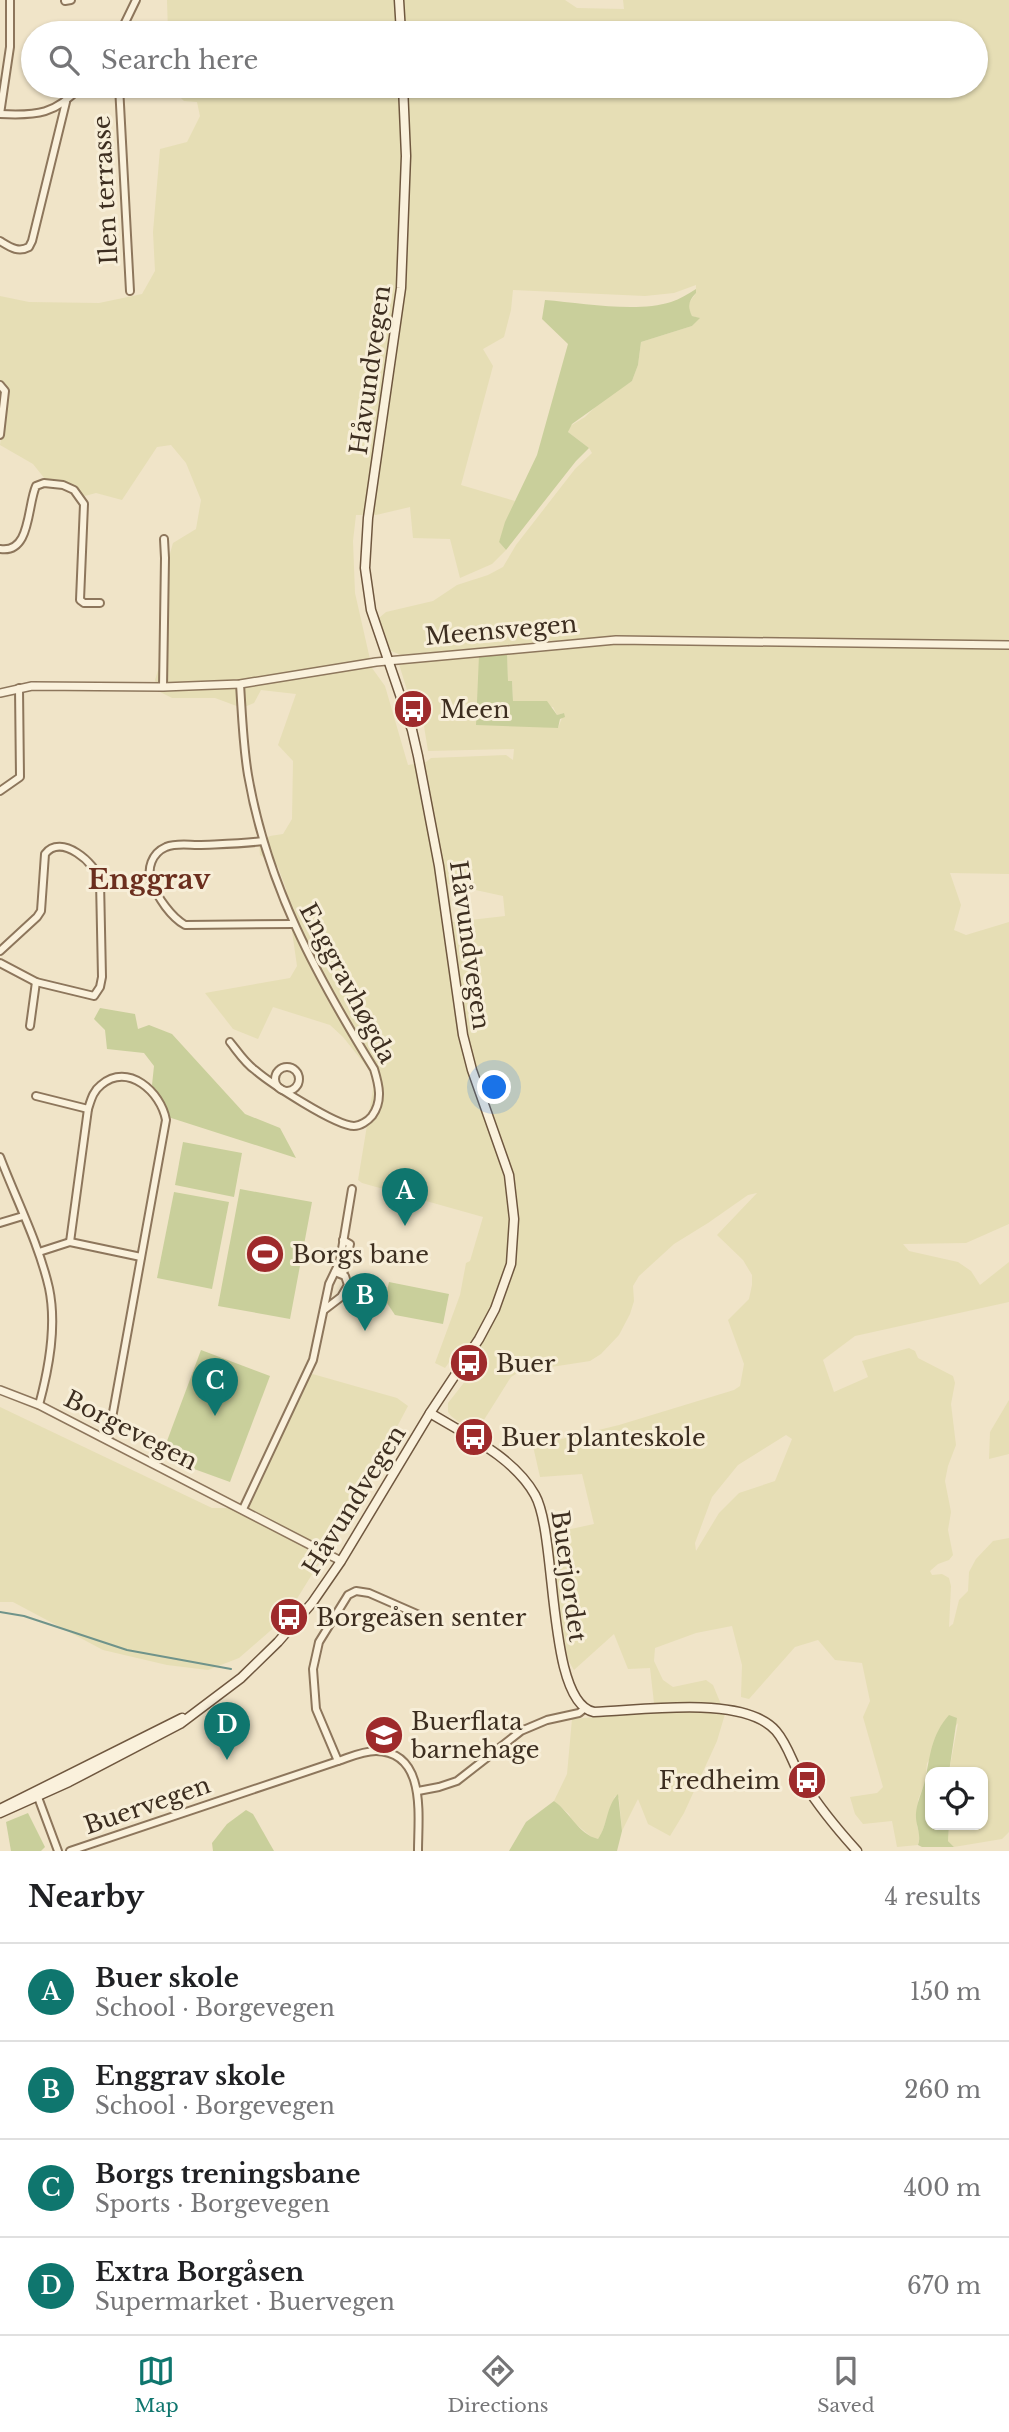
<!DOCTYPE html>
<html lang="en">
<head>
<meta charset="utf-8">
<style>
	body { margin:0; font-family:"Libre Baskerville",serif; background:#f2f2f2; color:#202124 }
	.controls { position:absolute; right:21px; bottom:21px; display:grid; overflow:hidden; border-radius:14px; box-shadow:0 2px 5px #0004 }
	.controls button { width:63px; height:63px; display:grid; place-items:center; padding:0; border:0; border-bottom:2px solid #e0e0e0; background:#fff; color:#202124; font:35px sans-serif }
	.you { position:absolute; left:495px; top:1088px; width:24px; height:24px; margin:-18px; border:5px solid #fff; border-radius:50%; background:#1a73e8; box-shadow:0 0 0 10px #1a73e833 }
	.badge { display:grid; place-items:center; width:46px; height:46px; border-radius:50%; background:#0f766e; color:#fff; font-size:23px; font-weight:700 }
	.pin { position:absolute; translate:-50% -58px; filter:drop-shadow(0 2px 4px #0008) }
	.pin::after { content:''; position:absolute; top:37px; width:24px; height:21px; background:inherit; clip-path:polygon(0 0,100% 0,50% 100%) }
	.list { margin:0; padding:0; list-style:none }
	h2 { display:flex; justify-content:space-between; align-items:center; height:91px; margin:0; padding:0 28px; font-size:30px }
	h2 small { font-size:23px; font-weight:400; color:#757577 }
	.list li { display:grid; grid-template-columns:46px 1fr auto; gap:21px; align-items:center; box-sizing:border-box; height:98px; padding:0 28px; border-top:2px solid #e0e0e0 }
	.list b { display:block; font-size:26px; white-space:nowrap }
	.list p { margin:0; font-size:23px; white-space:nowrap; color:#757577 }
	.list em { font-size:23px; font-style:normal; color:#757577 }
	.icon { flex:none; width:38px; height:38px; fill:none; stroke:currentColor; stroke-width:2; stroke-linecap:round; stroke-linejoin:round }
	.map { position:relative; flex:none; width:1009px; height:1851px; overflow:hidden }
	.search { position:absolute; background:#fff; box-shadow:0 2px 5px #0004; left:21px; right:21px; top:21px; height:77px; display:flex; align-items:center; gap:18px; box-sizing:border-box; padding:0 24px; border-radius:38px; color:#757577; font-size:26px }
	.sheet { height:483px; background:#fff }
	nav { display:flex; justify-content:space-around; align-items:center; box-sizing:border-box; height:98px; border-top:2px solid #e0e0e0; background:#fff; font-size:19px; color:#757577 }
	nav a { display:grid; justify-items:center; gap:4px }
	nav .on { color:#0f766e }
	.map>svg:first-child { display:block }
</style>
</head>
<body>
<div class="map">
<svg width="1009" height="1851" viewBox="0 0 1009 1851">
	<rect width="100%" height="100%" fill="#f0e4c8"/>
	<!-- farmland -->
	<g fill="#e6deb5" fill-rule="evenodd">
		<path d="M167 0H565L577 8 624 9 623 0H1009V874L950 873 961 905 954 930 966 935 1009 922V1224L966 1243 903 1244 909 1251 958 1262 971 1271 980 1285 1009 1262V1302L855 1336 823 1360 834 1392 868 1377 862 1361 909 1348 915 1351 918 1358 953 1376 955 1383 951 1404 956 1445 948 1466 945 1481 951 1512 948 1530 953 1555 949 1560 938 1564 930 1571 932 1575 942 1574 949 1578 951 1586 949 1627 953 1624 959 1600 968 1591 969 1572 976 1559 993 1541 1009 1538V1832L1002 1839 954 1847 948 1841 949 1825H983V1772H949L958 1723 927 1763 925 1782 918 1800 917 1826 920 1836 918 1845 897 1847 892 1821 863 1824 855 1814 850 1797 877 1793 883 1787 863 1717 870 1701 862 1663 835 1660 818 1640 795 1647 749 1699 741 1697 742 1665 732 1626 696 1633 655 1648 654 1661 663 1680 673 1687 706 1680 713 1685 725 1714 717 1741 684 1813 670 1836 648 1824 638 1799 622 1831 619 1798 615 1796 601 1835 598 1839H594L572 1821 569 1814 554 1801 567 1774 572 1719 655 1712 650 1668 628 1669 614 1634 574 1670 568 1660 543 1535 594 1524 582 1474 540 1477 533 1446 619 1425 734 1390 740 1386 744 1364 728 1320 749 1299 752 1285V1275L743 1260 717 1235 757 1193 748 1195 708 1223 674 1244 639 1276 633 1286 634 1301 630 1314 619 1335 601 1354 590 1361 519 1372 511 1377 477 1431 468 1429 451 1416 448 1412V1403L470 1375 476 1365 480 1350 463 1343 445 1368 435 1363 460 1295 466 1263 470 1261 483 1217 362 1183 358 1180 375 1077 343 1037 330 1025 273 1007 258 1039 233 1029 205 993 290 978 297 966 286 889 278 867 260 855 259 843 270 836 283 834 292 819 293 761 278 745 296 694 261 690 254 703 242 708 215 698H172L160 692 157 686 155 680 160 664 169 557 173 543 196 529 201 500 186 463 171 445 157 447 122 500 96 493 81 497 45 479 33 464 0 445 6 400 0 397V296L29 302 99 303 142 294 155 271 153 232 160 149 187 142 200 116 197 102 184 101 172 89V86H976V33H168ZM696 285V293L689 303V310L692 316 699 318 692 326 641 342 638 365 632 381 601 401 585 417 570 426 568 432 589 448 592 453 575 469 516 545 503 567 488 575 457 585 433 601 386 612 379 618 391 651 401 655 613 636V643L507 652 508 681H512L513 701 553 707 557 715 564 713 558 728 527 725 479 655 399 664 407 690 417 704 424 726 428 751 514 749 513 760 506 755 431 758 426 762 408 765 385 686 372 668 355 593 353 541 356 515H376L410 507 413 538 450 539 460 578 492 564 506 550 499 542 515 501 461 485 493 366 483 349 504 337 511 310 513 290 645 296 674 293ZM448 884 503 896 505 916 453 922ZM786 1435 792 1439 775 1481 739 1493 719 1513 696 1551 695 1543 712 1497 738 1465Z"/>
		<polygon points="309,1373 397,1398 408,1406 360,1497 285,1618 239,1658 208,1670 167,1665 103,1650 13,1602 0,1602 0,1407 212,1508 244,1508"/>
		<polygon points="1009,1400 1009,1454 989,1459 990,1432"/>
	</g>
	<!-- green -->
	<g fill="#c9cf9b">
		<path d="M696 289V293C689 300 687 306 692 316L700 318 692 326 641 342 638 365 632 381 572 424 568 432 589 448 576 461 506 550 499 542 505 522 537 455 568 344 542 319 545 300C581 303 637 313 671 302 680 299 688 294 696 289Z"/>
		<polygon points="507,652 508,681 512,681 513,701 547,701 557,715 564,713 565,717 560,719 558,728 476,725 479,655"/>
		<path d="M100 1008 135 1014 138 1029 149 1025 172 1034 245 1114 280 1128 296 1158 165 1116C166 1103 159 1095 152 1085L154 1066 144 1053 107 1049 105 1030 94 1019Z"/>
		<polygon points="183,1142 242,1153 234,1197 175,1185"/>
		<polygon points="240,1189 312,1202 290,1319 218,1306"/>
		<polygon points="174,1192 229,1202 212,1289 157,1278"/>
		<polygon points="361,1279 376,1283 372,1305 356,1301"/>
		<polygon points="389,1282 449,1294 443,1324 395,1315 385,1300"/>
		<polygon points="201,1350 270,1376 230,1482 161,1457"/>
		<path d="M949 1715 957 1718 949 1772H930V1825H949L948 1841 954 1847H922L918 1845C922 1834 915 1825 916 1813 917 1802 922 1792 925 1781 930 1757 931 1735 949 1715Z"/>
		<path d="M618 1794 622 1831 617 1851H509L526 1822 554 1801C570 1812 578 1834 598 1839 608 1825 606 1806 618 1794Z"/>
		<polygon points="246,1810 253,1814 274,1851 213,1851 212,1843 227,1824"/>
		<polygon points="28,1813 45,1847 41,1851 11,1851 6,1822"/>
	</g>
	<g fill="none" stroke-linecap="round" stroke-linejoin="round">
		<!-- stream -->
		<polyline stroke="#6f938a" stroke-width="2" points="0,1612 24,1616 127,1650 231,1669"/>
		<!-- minor casing -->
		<g stroke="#8d765c" stroke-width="10">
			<g id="minor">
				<polyline points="65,1 71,0"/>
				<polyline points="120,33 136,0"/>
				<polyline points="119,86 130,291"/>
				<polyline points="0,114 10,47 10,0"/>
				<path d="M0 114C37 116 56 114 81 86"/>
				<path d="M0 241C10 247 18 253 29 247L32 241 66 102"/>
				<polyline points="0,385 5,391 0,435"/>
				<path d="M0 549C31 554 27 506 36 486L44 483 63 485 74 490 84 504 80 600 84 603H100"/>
				<polyline points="163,687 165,558 164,539"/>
				<polyline points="0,791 20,777 19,688"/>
				<path d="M263 841C242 844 220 844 198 845 188 845 176 843 166 847 152 853 146 869 152 883 158 898 171 917 185 925L293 924"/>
				<path d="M0 951 37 917 41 911 45 854C61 833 96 863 100 881L102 977 100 987 94 996 36 982 0 963"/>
				<polyline points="30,1026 36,982"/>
				<path d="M230 1042C238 1052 245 1063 255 1070 270 1083 336 1126 354 1126 360 1126 368 1121 372 1116 383 1101 379 1085 374 1069 316 975 267 885 248 775 243 745 242 714 240 684"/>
				<circle cx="287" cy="1079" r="12"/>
				<polyline points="36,1096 88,1109"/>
				<path d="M0 1157C16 1199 39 1244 49 1288 57 1326 49 1368 39 1405"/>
				<polyline points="0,1223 23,1216"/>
				<path d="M70 1242 88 1109C91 1100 93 1091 101 1085 128 1062 161 1092 166 1120L108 1440"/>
				<polyline points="39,1252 70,1242 141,1257"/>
				<polyline points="343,1274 350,1244 343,1240"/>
				<polyline points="324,1310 341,1297 348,1285 345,1276 335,1272"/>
				<polyline points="243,1509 313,1360 329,1284 340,1261 352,1189"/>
				<polyline points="338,1761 316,1709 313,1669 319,1642 348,1595 356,1591 369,1593 433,1621"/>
				<polyline points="418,1791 439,1787 457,1781 521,1731 547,1720 579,1713 584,1709"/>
				<polyline points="36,1792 58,1851"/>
				<path d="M70 1851 338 1761C350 1757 363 1751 376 1751 427 1752 418 1816 418 1851"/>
			</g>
		</g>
		<!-- tertiary casing -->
		<g stroke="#8d765c" stroke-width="10">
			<g id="tertiary">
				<polyline points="0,693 32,686 163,687 240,684 376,662 616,640 1009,645"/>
				<polyline points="0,1390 39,1405 341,1561"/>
			</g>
		</g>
		<!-- secondary casing -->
		<g stroke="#6f573f" stroke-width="11">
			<g id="secondary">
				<polyline points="399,0 401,33"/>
				<path d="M430 1413C466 1435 514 1457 535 1495 558 1536 546 1702 594 1712 640 1711 744 1694 776 1731 789 1746 793 1766 804 1783 819 1807 838 1830 857 1851"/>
				<polyline points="0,1809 182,1718"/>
				<polyline points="0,1813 69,1782 180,1724 241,1678 278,1642 312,1603 341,1561 430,1413 479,1339 495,1309 511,1264 514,1219 509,1175 472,1070 463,1035 439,866 418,756 412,730 371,610 365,568 368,518 401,288 406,156 403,86"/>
			</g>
		</g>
		<!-- minor -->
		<use href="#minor" stroke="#faf1dc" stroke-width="6"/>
		<!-- tertiary -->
		<use href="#tertiary" stroke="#faf1dc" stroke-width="7"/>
		<!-- secondary -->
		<use href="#secondary" stroke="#faf1dc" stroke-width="8"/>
	</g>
	<!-- icons -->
	<defs>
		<g id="bus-disc" transform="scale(2.0125)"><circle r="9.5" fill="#9e2a2b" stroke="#f7eed8"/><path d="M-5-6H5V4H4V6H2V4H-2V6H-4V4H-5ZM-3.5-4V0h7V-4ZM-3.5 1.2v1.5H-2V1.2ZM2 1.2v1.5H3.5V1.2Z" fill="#fff"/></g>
		<g id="stadium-disc" transform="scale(2.0125)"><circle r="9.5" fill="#9e2a2b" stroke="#f7eed8"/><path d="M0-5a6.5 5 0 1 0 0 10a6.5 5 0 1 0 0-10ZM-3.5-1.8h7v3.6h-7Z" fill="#fff"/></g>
		<g id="school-disc" transform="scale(2.0125)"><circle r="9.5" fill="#9e2a2b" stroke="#f7eed8"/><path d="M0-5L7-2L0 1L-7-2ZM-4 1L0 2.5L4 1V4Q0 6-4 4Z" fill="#fff"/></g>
	</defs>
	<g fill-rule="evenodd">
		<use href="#bus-disc" x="413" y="709"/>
		<use href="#stadium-disc" x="265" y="1254"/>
		<use href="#bus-disc" x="469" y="1363"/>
		<use href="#bus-disc" x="474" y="1437"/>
		<use href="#bus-disc" x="289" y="1617"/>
		<use href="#school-disc" x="384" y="1735"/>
		<use href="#bus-disc" x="807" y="1780"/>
	</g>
	<g text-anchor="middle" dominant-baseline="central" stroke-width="6" stroke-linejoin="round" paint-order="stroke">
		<!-- street labels -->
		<g font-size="24" fill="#3d2e20" stroke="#f7eed8">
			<text transform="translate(105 190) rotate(-93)">Ilen terrasse</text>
			<text transform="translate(370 370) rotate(-82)">Håvundvegen</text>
			<text transform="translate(501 630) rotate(-5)">Meensvegen</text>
			<text transform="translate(470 945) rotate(82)">Håvundvegen</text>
			<text transform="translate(348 983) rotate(62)">Enggravhøgda</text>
			<text transform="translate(131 1430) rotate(27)">Borgevegen</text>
			<text transform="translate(354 1500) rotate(-58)">Håvundvegen</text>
			<text transform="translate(569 1576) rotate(82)">Buerjordet</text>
			<text transform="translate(147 1805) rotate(-19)">Buervegen</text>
		</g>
		<!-- poi labels -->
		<g font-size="24" fill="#3d2e20" stroke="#f7eed8" text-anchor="start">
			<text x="440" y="709">Meen</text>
			<text x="292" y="1254">Borgs bane</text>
			<text x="496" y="1363">Buer</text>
			<text x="501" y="1437">Buer planteskole</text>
			<text x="316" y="1617">Borgeåsen senter</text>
			<text x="411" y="1721">Buerflata<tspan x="411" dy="28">barnehage</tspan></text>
			<text x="780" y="1780" text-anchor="end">Fredheim</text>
		</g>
		<!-- quarter labels -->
		<g font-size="28" font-weight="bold" fill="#6b2e1e" stroke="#f7eed8">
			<text x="149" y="879">Enggrav</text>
		</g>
	</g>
</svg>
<div class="controls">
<button><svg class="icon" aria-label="locate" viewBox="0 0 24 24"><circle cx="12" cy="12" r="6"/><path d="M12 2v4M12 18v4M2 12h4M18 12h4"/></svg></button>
</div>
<div class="you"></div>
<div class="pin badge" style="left:405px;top:1226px">A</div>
<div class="pin badge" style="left:365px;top:1331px">B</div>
<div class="pin badge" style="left:215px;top:1416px">C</div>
<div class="pin badge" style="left:227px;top:1760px">D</div>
<div class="search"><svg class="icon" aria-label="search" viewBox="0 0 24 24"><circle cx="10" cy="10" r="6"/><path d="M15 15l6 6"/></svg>Search here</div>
</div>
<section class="sheet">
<h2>Nearby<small>4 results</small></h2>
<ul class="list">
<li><span class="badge">A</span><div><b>Buer skole</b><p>School · Borgevegen</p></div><em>150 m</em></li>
<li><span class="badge">B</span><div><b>Enggrav skole</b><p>School · Borgevegen</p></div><em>260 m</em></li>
<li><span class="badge">C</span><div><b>Borgs treningsbane</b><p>Sports · Borgevegen</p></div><em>400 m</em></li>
<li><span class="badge">D</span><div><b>Extra Borgåsen</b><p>Supermarket · Buervegen</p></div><em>670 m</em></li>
</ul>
</section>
<nav>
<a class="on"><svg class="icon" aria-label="map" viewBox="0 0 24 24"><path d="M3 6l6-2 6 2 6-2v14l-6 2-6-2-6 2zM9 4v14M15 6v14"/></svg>Map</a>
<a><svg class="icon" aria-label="directions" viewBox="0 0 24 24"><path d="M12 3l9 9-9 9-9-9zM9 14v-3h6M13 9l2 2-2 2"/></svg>Directions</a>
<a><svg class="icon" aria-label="saved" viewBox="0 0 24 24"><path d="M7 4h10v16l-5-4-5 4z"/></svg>Saved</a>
</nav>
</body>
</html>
